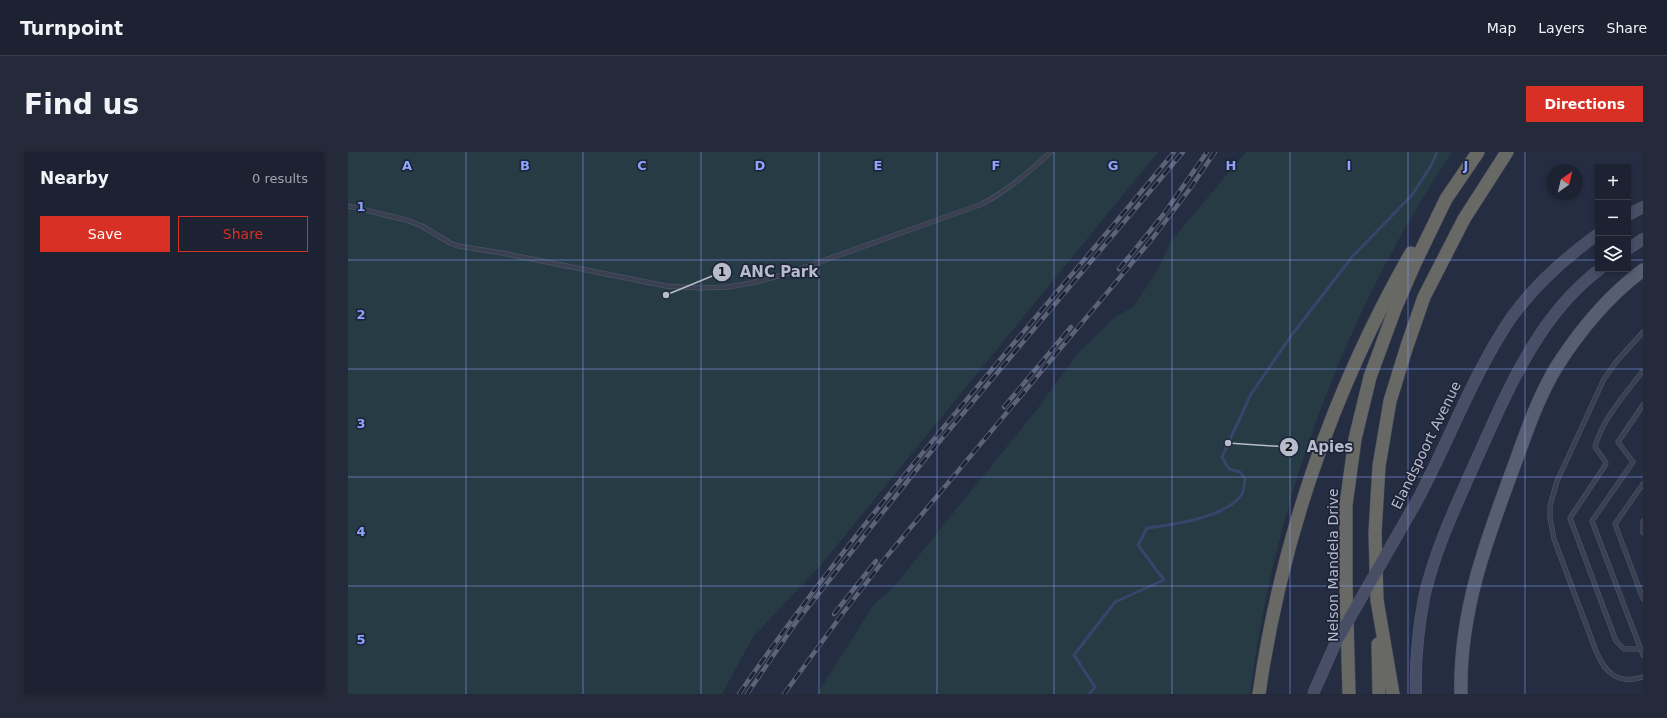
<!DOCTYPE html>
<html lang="en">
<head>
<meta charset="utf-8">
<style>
	body { margin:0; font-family:"DejaVu Sans",sans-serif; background:#252a3a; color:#f1f3f6 }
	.controls { position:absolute; right:12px; top:12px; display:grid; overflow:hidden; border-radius:0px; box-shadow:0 2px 6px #0003 }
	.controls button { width:36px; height:36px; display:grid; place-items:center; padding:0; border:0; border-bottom:1px solid #3a3f4d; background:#1c2232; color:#f1f3f6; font:20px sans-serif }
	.compass { position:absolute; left:1199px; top:12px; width:36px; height:36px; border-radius:50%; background:#1c2232; box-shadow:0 2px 6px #0003; rotate:34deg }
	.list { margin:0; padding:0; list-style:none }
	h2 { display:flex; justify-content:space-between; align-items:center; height:52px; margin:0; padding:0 16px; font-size:17px }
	h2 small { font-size:13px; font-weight:400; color:#a0a4ac }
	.actions { display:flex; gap:8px; padding:12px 16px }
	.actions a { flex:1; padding:9px 0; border:1px solid #d93025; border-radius:0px; text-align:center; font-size:14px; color:#d93025 }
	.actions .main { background:#d93025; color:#fff }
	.icon { flex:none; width:22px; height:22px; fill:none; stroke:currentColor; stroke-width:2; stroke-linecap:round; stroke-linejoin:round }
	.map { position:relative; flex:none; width:1295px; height:542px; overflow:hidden; border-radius:0px }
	header { display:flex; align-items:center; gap:24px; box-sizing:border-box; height:56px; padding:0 20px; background:#1c2232; border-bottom:1px solid #3a3f4d }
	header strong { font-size:19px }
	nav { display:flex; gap:22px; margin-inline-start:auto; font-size:14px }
	.intro { display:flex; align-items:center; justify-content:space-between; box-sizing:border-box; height:96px; padding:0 24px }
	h1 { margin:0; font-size:28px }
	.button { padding:10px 18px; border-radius:0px; background:#d93025; color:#fff; font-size:14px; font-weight:700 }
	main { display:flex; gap:24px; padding:0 24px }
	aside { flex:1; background:#1c2232; border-radius:0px; box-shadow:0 2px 6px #0003 }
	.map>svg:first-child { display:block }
</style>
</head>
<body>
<header>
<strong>Turnpoint</strong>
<nav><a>Map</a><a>Layers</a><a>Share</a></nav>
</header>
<div class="intro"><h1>Find us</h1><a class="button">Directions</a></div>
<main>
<aside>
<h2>Nearby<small>0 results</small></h2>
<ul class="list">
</ul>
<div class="actions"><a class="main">Save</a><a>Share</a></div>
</aside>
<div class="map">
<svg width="1295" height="542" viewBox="0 0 1295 542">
	<rect width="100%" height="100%" fill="#252d43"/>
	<!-- green -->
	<g fill="#273b44">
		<polygon points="0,0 810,0 472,414 405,485 374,542 0,542"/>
		<path d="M898 0H1104C997 160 926 351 902 542H469L527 451 544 437 690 256 730 201 766 166 786 154 810 117 823 89Z"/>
	</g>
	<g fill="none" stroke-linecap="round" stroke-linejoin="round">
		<!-- stream -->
		<path stroke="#38446a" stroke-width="3" d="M741 542 747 535 726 503 767 450 816 428 790 393 799 376C824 373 880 365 894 342 896 339 896 332 897 327L892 320 881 317 874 305 903 242 943 184 1004 105 1064 43 1084 12 1089 0"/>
		<!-- service casing -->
		<g stroke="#555a6d" stroke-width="5">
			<g id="service">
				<path d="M0 54 58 68 74 74 102 91 110 94 154 101 318 134 353 136 380 135 403 131 438 122 634 52C660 38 681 20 703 0"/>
				<path d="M1295 180 1268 210 1256 227 1209 329 1202 354V366L1206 387 1248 499C1257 521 1270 533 1295 525"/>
				<polyline points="1295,253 1270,290 1285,310 1244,369 1295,503"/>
				<polyline points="1295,332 1267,372 1295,447"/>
				<polyline points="1295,369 1295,381"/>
				<path d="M1292 497H1276L1268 489 1222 366 1258 312 1257 309 1247 295C1253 269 1278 241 1294 220"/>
			</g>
		</g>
		<!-- secondary casing -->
		<g stroke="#555a6d" stroke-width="12">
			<g id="secondary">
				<polyline points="1280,63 1295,55"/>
				<polyline points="1280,97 1295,87"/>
				<path d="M1070 347C1102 287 1125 222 1163 166 1187 132 1217 106 1250 82"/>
				<path d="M1068 542C1067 510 1070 478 1076 446 1086 400 1107 356 1126 313 1158 243 1188 165 1252 117"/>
			</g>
		</g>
		<!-- primary casing -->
		<g stroke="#43485c" stroke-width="14">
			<path id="primary" d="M1113 542C1111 461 1138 389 1166 314 1178 281 1190 245 1209 214 1232 178 1260 144 1295 118"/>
		</g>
		<!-- trunk casing -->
		<g stroke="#41475a" stroke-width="14">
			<g id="trunk">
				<polyline points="1030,492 1031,542"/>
				<path d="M911 542C933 387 986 236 1063 101"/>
				<polyline points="1001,542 998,432 998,353 1007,287 1022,225 1047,157 1067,111 1098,47 1130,0"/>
				<polyline points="1045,542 1029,448 1027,381 1031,314 1042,249 1059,194 1076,145 1116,67 1159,0"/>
			</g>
		</g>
		<!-- service -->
		<use href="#service" stroke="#3a4052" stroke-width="4"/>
		<!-- secondary -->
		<use href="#secondary" stroke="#484e66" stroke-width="11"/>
		<!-- primary -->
		<use href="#primary" stroke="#585e72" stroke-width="13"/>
		<!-- trunk -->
		<use href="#trunk" stroke="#686864" stroke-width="13"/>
		<!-- rail casing -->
		<g stroke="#5c6379" stroke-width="4.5">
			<g id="rail">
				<polyline points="771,117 815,63 859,0"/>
				<polyline points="656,255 723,175"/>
				<polyline points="486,462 528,409"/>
				<path d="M391 542C523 351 679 179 826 0"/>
				<polyline points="399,542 449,469 581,302 835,0"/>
				<polyline points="436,542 495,461 539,404 804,87 841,38 867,0"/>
			</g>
		</g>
		<!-- rail -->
		<use href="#rail" stroke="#1e2438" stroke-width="3" stroke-dasharray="9" stroke-linecap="butt"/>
		<!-- secondary-bridge casing -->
		<g stroke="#555a6d" stroke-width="12" stroke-linecap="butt">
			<polyline id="secondary-bridge" points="965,542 988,490 1070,347"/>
		</g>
		<!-- secondary-bridge -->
		<use href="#secondary-bridge" stroke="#484e66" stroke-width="11"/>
	</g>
	<!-- grid -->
	<path fill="none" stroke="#8ca4fc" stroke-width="1" stroke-opacity="0.55" d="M118 0V542M235 0V542M353 0V542M471 0V542M589 0V542M706 0V542M824 0V542M942 0V542M1060 0V542M1177 0V542M0 108H1250M1280 108H1295M0 217H1295M0 325H1295M0 434H1295"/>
	<g text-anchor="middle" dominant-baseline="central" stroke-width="3.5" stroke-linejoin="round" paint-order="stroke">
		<!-- street labels -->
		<g font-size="14" fill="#b7bbcc" stroke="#1e2438">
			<text transform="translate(1078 293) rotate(-64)">Elandspoort Avenue</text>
			<text transform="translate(985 413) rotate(-90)">Nelson Mandela Drive</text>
		</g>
	</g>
	<g font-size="13" text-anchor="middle" font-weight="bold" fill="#8ca4fc" stroke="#1e2438" stroke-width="3.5" stroke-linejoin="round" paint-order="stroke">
		<text x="59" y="18">A</text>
		<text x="177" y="18">B</text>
		<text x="294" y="18">C</text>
		<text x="412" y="18">D</text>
		<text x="530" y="18">E</text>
		<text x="648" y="18">F</text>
		<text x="765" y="18">G</text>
		<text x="883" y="18">H</text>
		<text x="1001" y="18">I</text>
		<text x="1118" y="18">J</text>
		<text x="13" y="59">1</text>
		<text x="13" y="167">2</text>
		<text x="13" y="276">3</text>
		<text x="13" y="384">4</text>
		<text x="13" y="492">5</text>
	</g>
	<!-- callouts -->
	<path fill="none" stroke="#b7bbcc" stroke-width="1.5" d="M318 143L374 120M880 291L941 295"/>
	<g fill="#b7bbcc" stroke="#1e2438" stroke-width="1.5">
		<circle cx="318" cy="143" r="4"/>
		<circle cx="880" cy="291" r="4"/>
		<circle cx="374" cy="120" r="10"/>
		<circle cx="941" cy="295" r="10"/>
	</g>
	<g font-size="12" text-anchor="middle" font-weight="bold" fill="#111">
		<text x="374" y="124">1</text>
		<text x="941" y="299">2</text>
	</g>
	<g font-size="15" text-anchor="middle" font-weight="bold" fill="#b7bbcc" stroke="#1e2438" stroke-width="3.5" stroke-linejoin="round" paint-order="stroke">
		<text x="431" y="125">ANC Park</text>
		<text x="982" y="300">Apies</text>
	</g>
</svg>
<div class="controls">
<button>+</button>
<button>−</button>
<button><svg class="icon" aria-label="layers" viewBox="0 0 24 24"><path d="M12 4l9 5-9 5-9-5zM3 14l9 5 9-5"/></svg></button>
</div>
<svg class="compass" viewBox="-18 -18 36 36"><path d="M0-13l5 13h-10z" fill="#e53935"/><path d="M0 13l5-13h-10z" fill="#a0a4ac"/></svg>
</div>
</main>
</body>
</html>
